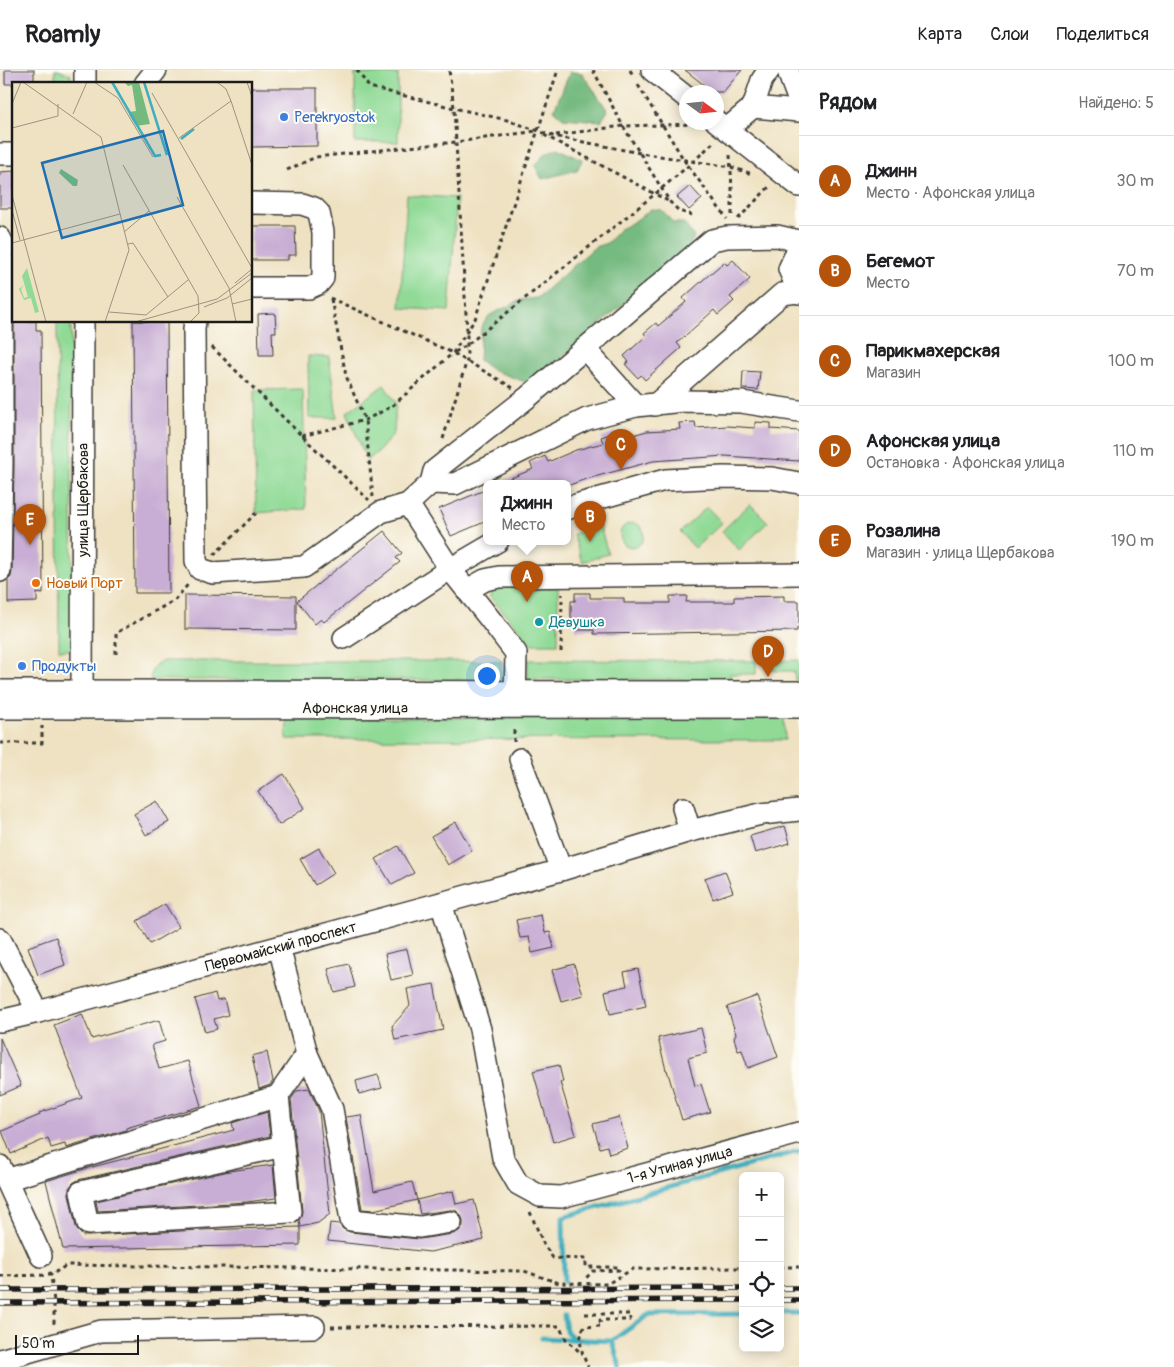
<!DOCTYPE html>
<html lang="ru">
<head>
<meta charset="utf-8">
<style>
	body { margin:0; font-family:Pangolin,sans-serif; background:#f2f2f2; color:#202124 }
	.controls { position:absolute; right:15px; bottom:15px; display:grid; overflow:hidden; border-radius:8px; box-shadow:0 2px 12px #0003 }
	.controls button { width:45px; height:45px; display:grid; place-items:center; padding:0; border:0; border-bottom:1px solid #e0e0e0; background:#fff; color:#202124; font:25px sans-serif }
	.compass { position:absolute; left:679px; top:15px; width:45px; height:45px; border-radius:50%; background:#fff; box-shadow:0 2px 12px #0003; rotate:105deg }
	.scale { position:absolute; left:15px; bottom:12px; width:124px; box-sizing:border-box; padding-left:5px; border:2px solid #1c1c1c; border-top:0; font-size:14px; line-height:18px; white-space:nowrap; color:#1c1c1c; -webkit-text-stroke:4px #fdfcf7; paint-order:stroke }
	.you { position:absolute; left:486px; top:605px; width:18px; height:18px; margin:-12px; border:4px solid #fff; border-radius:50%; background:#1a73e8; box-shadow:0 0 0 8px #1a73e833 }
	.badge { display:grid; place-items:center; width:32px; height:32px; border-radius:50%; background:#b45309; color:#fff; font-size:16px; font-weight:700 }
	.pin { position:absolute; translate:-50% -41px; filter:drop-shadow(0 1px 2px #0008) }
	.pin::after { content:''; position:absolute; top:26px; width:18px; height:15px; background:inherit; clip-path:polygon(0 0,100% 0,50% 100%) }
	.popup { position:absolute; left:483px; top:410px; width:88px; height:65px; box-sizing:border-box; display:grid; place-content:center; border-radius:8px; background:#fff; filter:drop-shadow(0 1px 4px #0005); font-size:16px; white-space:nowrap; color:#757577 }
	.popup b { font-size:19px; color:#202124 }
	.popup::after { content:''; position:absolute; left:50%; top:100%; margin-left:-10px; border:10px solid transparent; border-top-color:#fff }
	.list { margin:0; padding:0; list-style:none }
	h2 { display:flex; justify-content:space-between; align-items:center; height:65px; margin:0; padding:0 20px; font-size:21px }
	h2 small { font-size:16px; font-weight:400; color:#757577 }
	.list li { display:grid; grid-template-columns:32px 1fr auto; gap:15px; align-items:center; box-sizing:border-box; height:90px; padding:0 20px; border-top:1px solid #e0e0e0 }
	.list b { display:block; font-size:19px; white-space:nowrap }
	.list p { margin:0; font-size:16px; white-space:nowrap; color:#757577 }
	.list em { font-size:16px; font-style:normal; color:#757577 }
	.icon { flex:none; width:28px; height:28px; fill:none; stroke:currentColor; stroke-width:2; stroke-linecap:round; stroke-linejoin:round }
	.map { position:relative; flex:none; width:799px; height:1297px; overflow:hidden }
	header { display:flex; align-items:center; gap:30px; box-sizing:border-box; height:70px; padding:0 25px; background:#fff; border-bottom:1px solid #e0e0e0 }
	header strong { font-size:24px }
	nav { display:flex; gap:28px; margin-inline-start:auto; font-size:18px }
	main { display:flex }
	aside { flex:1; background:#fff }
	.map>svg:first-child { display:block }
</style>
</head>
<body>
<header>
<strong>Roamly</strong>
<nav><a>Карта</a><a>Слои</a><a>Поделиться</a></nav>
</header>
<main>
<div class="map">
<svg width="799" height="1297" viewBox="0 0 799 1297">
	<rect width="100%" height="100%" fill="#fdfcf7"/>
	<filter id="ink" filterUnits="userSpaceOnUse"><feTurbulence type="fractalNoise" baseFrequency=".02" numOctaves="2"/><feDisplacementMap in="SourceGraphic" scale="10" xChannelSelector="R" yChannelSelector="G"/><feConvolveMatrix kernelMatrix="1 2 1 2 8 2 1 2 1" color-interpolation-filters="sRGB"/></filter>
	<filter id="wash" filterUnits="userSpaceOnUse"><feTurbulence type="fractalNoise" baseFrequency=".0096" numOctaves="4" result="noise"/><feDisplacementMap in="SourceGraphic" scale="20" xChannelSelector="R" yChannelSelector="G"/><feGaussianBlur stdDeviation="1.12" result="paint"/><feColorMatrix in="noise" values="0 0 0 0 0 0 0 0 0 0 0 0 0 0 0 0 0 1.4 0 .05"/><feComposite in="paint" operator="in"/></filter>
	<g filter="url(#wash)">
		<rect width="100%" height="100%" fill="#efe2c2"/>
		<!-- green -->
		<g fill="#90da96" stroke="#567b59">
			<polygon points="55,0 58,0 71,5 71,14 55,14"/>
			<rect x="355" y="4" width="43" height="68"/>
			<polygon points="407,125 457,128 449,241 400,238"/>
			<polygon points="57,251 71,251 73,580 59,580"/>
			<polygon points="308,286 329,287 337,348 309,348"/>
			<polygon points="384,315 396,333 394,363 380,380 367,391 347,342"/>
			<polygon points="303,319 306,439 256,443 254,320"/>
			<polygon points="750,434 768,452 739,480 722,461"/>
			<polygon points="707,437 722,453 695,478 680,462"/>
			<circle cx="632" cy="465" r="12"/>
			<polygon points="600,456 608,484 582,492 573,464"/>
			<path d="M500 517H558V574H532L490 527C491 521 494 519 500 517Z"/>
			<polygon points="528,590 756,591 756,604 730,604 730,610 528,609"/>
			<polygon points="799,590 799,610 795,610 794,601 773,601 773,591"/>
			<path d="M164 591H501V610H150C152 599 152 594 164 591Z"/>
			<polygon points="784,647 785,670 286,669 287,648"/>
		</g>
		<!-- forest -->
		<g fill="#74ba7f" stroke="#486b4e">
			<polygon points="570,2 582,3 608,41 601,51 563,48 554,40"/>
			<polygon points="558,78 582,90 577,100 542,109 535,96 546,83"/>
			<polygon points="651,139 662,140 673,153 684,153 694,167 689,177 531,314 492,300 479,290 481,257 490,245 521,230 537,228 595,177 607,173 620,159 635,151"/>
		</g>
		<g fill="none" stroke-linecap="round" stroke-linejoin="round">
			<!-- stream -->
			<g stroke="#40aebd" stroke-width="5">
				<polyline points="564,1212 563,1147 799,1081"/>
				<polyline points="780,1243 799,1243"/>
				<polyline points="564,1245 566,1261 574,1269"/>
				<polyline points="542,1268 612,1271 648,1245 743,1244"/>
				<polyline points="612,1271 620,1297"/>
			</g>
		</g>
		<g id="blocks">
			<!-- building -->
			<g fill="#c8add4">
				<rect x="5" y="0" width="29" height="14"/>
				<polygon points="685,0 742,0 723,22 713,22"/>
				<polygon points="251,18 317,18 317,76 251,77"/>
				<polygon points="14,101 14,138 0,138 0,102"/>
				<polygon points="690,116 702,129 689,140 677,127"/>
				<polygon points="251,156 295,156 296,185 288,185 288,190 251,190"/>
				<polygon points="733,190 750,209 730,227 734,231 718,245 714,240 677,273 681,278 645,310 641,305 638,308 625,294 629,292 624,286 646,266 644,263 656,253 658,256 686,232 683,228 703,210 724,192 727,195"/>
				<polygon points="275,243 276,262 272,262 273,285 259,285 258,244"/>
				<polygon points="14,251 36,251 36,260 41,260 43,524 37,523 37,532 8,533 8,510 11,507 12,501 14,394"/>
				<polygon points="133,251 167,252 169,523 135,523"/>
				<polygon points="743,301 760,302 758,320 742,319"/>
				<polygon points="695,352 696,358 727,356 755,358 755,352 771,353 771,359 799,361 799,391 725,386 653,391 583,410 567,416 567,413 499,413 533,399 530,393 545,386 548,392 576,380 603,373 601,367 616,362 618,369 647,361 680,359 679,353"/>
				<polygon points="487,419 487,451 451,466 439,439"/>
				<polygon points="384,461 402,483 396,488 400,492 324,552 321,549 315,554 297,531"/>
				<polygon points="575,523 590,523 590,528 624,528 624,533 670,533 670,526 687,526 686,532 734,532 734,527 784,526 784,531 799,531 799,558 797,558 797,561 594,564 594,560 575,560 575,553 571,553 571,531 575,531"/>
				<polygon points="185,525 296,526 296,560 185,559"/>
				<polygon points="284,704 305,738 279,755 258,721"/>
				<polygon points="157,731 169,752 146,765 134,744"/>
				<polygon points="456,752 472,781 448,795 431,766"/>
				<polygon points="785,756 790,773 755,783 750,766"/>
				<polygon points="398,776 414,803 392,815 376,789"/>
				<polygon points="319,778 334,803 315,815 300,789"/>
				<polygon points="725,801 733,822 713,829 705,808"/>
				<polygon points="165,834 179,857 150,874 137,851"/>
				<polygon points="541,845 545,863 550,862 554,878 532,883 529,867 520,868 516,850"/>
				<polygon points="56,867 65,895 38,905 28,877"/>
				<polygon points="407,879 413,905 391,910 385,884"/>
				<polygon points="349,894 355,917 334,922 328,899"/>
				<polygon points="574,894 583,925 561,931 552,900"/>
				<polygon points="638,899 646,936 610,944 605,921 627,916 624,902"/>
				<polygon points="434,914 443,960 395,970 392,956 410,936 407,919"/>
				<polygon points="215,923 217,931 224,929 228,945 214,949 217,959 205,962 195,929"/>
				<polygon points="757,926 778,987 748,998 742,980 738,981 734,968 736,964 727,937"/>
				<polygon points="82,944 92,969 159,950 165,971 152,975 159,999 188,991 201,1036 126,1058 126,1060 66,1078 65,1074 51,1078 48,1068 11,1084 2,1061 40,1045 39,1043 82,1028 54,955"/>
				<polygon points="701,958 707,983 688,988 695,1016 701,1014 710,1042 682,1050 667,1000 666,1000 658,968"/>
				<polygon points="0,968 21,1016 0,1025"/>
				<polygon points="267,982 273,1011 270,1015 259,1019 252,986"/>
				<polygon points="559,995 563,1012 560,1012 576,1065 553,1072 533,1001"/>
				<polygon points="378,1005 382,1018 359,1024 356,1011"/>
				<polygon points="309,1019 319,1041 330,1144 318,1153 300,1157 299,1150 301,1147 302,1141 291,1029 297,1021"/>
				<polygon points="267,1042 270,1066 78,1110 73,1113 69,1118 69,1124 76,1157 79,1162 83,1166 89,1166 200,1160 300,1157 300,1175 63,1179 46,1111 85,1099 234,1060 232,1053"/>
				<polygon points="361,1045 374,1121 412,1112 417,1130 373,1140 362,1139 346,1047"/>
				<polygon points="619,1047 628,1078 609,1084 607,1076 600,1078 593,1054"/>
				<polygon points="273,1095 276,1128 247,1132 98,1141 96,1131 229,1101"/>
				<polygon points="453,1121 456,1134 474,1130 484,1170 430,1182 328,1171 330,1153 339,1154 343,1159 350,1162 419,1169 453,1164 459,1161 463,1156 463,1150 460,1144 455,1140 450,1140 420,1144 417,1130"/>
			</g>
		</g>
	</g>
	<g filter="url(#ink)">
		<use href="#blocks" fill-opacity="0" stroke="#3c3a35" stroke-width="1"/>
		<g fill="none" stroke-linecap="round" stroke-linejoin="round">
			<!-- minor casing -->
			<g stroke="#3c3a35" stroke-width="24">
				<g id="minor">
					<polyline points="652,0 686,27"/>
					<polyline points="788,0 790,7 799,31"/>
					<polyline points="85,14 85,0"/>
					<polyline points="145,14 156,0"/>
					<polyline points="753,37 799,41"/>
					<polyline points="716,51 799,116"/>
					<polyline points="727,59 753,37 762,10 769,0"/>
					<polyline points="0,84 14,84"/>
					<polyline points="251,133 302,134 314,138 319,143 323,162 323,208 318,214 309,218 251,218"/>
					<polyline points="0,168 2,172 2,394 0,501"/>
					<polyline points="799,177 789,199 799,223"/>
					<polyline points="195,251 194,259 196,491 200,499 213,503 304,497 381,442 408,434 431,413 434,401 528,327 712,170 727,167 777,166 799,171"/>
					<polyline points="585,279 636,336"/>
					<polyline points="655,335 782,224 797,222"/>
					<polyline points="431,413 455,414 587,349 636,336 683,331 741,332 799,341"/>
					<polyline points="408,434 450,499 490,549 516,583 515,636"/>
					<polyline points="567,439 579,434 665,410 723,407 772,408 799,413"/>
					<polyline points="467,520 485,510 499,507 799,504"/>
					<polyline points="344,568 450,499 498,471"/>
					<polyline points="0,621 799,622"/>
					<polyline points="82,636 83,251"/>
					<polyline points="0,638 799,637"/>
					<polyline points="520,689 561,800"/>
					<polyline points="683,738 690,761"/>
					<polyline points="441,833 480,959 503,1088 518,1114 540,1126 561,1127 799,1063"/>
					<polyline points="0,869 38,942"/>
					<polyline points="279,877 307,984 332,1039 351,1150 420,1157 451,1152"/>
					<polyline points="0,951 38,942 441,833 561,800 690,761 761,744 799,740"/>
					<polyline points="283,1076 81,1122 88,1154 290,1142 278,1026 307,984"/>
					<polyline points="0,1096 41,1186"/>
					<polyline points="6,1110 278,1026"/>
					<polyline points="0,1290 101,1261 314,1257"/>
				</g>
			</g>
			<!-- path -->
			<g stroke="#3c3a35" stroke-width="3" stroke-dasharray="4 4" stroke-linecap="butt">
				<polyline points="357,0 369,17 454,38 507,50 553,66 640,83 731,97 752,104"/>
				<polyline points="593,0 623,56 670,132 679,141 692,145"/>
				<polyline points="630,0 634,7"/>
				<polyline points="638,15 684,90 727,149"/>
				<polyline points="544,65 670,132"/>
				<polyline points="556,65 623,56 699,54"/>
				<polyline points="730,85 732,119 732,149"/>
				<polyline points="287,100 316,87 456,72 537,61"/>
				<polyline points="738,149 770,116"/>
				<polyline points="330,228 453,283 513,318"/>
				<polyline points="331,229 346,306 365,350 373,427"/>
				<polyline points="212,277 302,366 369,430"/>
				<polyline points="455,282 467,275 655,124 694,91 714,72"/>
				<polyline points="302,366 365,350 391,337 453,283 475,249 558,0"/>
				<polyline points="443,369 467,290 467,261 454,38 449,0"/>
				<polyline points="214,485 256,443"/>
				<polyline points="561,582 562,524"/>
				<polyline points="116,584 116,563 175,530 190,512"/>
				<polyline points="514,672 514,656"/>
				<polyline points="0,673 42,673 42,656"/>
				<polyline points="530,1142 544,1175 553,1188 586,1189 586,1197 619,1197 619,1200 593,1201 585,1209"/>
				<polyline points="780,1197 799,1197"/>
				<polyline points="49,1202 51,1205 67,1195 524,1201 559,1213 607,1214 633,1199 743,1198"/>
				<polyline points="0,1206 51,1205 54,1232 54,1253 55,1256"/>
				<path d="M585 1244H630V1250H600L601 1256 584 1257C577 1270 582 1284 588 1297"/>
				<polyline points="331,1257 559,1256 566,1269 582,1284"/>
			</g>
			<!-- minor -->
			<use href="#minor" stroke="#fff" stroke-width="21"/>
			<!-- rail casing -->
			<g stroke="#1c1c1c" stroke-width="5.5">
				<g id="rail">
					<polyline points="780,1218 799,1218"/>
					<polyline points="0,1220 743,1218"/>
					<polyline points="780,1230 799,1230"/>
					<polyline points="0,1233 743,1230"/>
				</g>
			</g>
			<!-- rail -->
			<use href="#rail" stroke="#fdfcf7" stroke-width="4" stroke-dasharray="11" stroke-linecap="butt"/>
		</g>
	</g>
	<!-- markers -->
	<g fill="#3f7fe0" stroke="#fdfcf7" stroke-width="2">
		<circle cx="284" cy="47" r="5"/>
		<circle cx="22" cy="596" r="5"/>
	</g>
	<circle fill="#e8710a" stroke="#fdfcf7" stroke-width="2" cx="36" cy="513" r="5"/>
	<circle fill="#0f9aa8" stroke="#fdfcf7" stroke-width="2" cx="539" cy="552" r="5"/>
	<g text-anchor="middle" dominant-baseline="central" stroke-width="4" stroke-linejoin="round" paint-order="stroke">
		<!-- shop labels -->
		<g font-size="15" fill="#366cbe" stroke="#fdfcf7" text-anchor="start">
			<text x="294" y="47">Perekryostok</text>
			<text x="32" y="596">Продукты</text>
		</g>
		<!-- street labels -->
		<g font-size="15" fill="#1c1c1c" stroke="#fdfcf7">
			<text transform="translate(83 430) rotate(-90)">улица Щербакова</text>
			<text x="355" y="638">Афонская улица</text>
			<text transform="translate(281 877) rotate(-15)">Первомайский проспект</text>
			<text transform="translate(680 1095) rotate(-15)">1-я Утиная улица</text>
		</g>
		<!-- food labels -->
		<g font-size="15" fill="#c56008" stroke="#fdfcf7" text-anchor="start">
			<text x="46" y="513">Новый Порт</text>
		</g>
		<!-- culture labels -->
		<g font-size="15" fill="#0d838f" stroke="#fdfcf7" text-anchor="start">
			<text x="549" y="552">Девушка</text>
		</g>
	</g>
	<!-- overview -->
	<g transform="translate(12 12)">
		<rect width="240" height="240" fill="#efe2c2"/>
		<path d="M15 186 27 230 23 231 19 216 12 218 7 207 12 203 9 207 12 216 16 215 10 194Z" fill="#90da96"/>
		<path d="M112 0H127L138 42 124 44 118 34 117 30 124 29 120 3 116 4ZM49 87 66 98 65 104H61L47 91Z" fill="#74ba7f"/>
		<path fill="none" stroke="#40aebd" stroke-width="2.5" d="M100 0 143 74 149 73M132 0 155 73M169 57 182 47"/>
		<path fill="none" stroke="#9b9380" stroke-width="1" d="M11 0 89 55 117 168 93 240M82 0 106 16 141 75M205 0 214 7 219 19 240 83M235 0 240 15M140 11 240 186M0 22 9 0M61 32 75 0M0 46 46 34V22M167 56 219 19M111 83 186 214 187 231 178 240M0 113 34 240M165 115 217 206 224 240M0 128 8 158M112 150 137 129M0 161 108 132M116 162 121 161 156 215M223 201 240 187M220 222 240 217M192 225 215 216 240 196M97 230 134 233 176 198M123 240 205 217 240 191"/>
		<path fill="#1f6fb2" fill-opacity="0.15" stroke="#1f6fb2" stroke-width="2.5" d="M151 49 171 123 50 156 30 81Z"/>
		<rect width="240" height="240" fill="none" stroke="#1c1c1c" stroke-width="2.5"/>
	</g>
</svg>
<div class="controls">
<button>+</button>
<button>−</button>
<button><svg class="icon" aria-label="locate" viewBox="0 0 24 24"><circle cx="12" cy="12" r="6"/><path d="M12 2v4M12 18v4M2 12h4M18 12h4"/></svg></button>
<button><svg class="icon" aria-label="layers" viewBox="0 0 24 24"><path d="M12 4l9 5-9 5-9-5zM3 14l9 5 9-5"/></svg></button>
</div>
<svg class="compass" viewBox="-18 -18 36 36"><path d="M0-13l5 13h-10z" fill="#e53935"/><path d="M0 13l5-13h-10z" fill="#757577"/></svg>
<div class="scale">50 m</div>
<div class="you"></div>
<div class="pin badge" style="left:527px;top:532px">A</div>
<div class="popup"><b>Джинн</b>Место</div>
<div class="pin badge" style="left:590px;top:472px">B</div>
<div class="pin badge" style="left:621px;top:400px">C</div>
<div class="pin badge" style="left:768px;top:607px">D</div>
<div class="pin badge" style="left:30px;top:475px">E</div>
</div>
<aside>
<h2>Рядом<small>Найдено: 5</small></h2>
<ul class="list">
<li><span class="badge">A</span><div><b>Джинн</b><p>Место · Афонская улица</p></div><em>30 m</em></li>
<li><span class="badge">B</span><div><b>Бегемот</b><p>Место</p></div><em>70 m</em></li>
<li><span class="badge">C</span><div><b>Парикмахерская</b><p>Магазин</p></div><em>100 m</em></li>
<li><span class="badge">D</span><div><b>Афонская улица</b><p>Остановка · Афонская улица</p></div><em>110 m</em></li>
<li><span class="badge">E</span><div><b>Розалина</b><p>Магазин · улица Щербакова</p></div><em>190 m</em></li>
</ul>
</aside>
</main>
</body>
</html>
